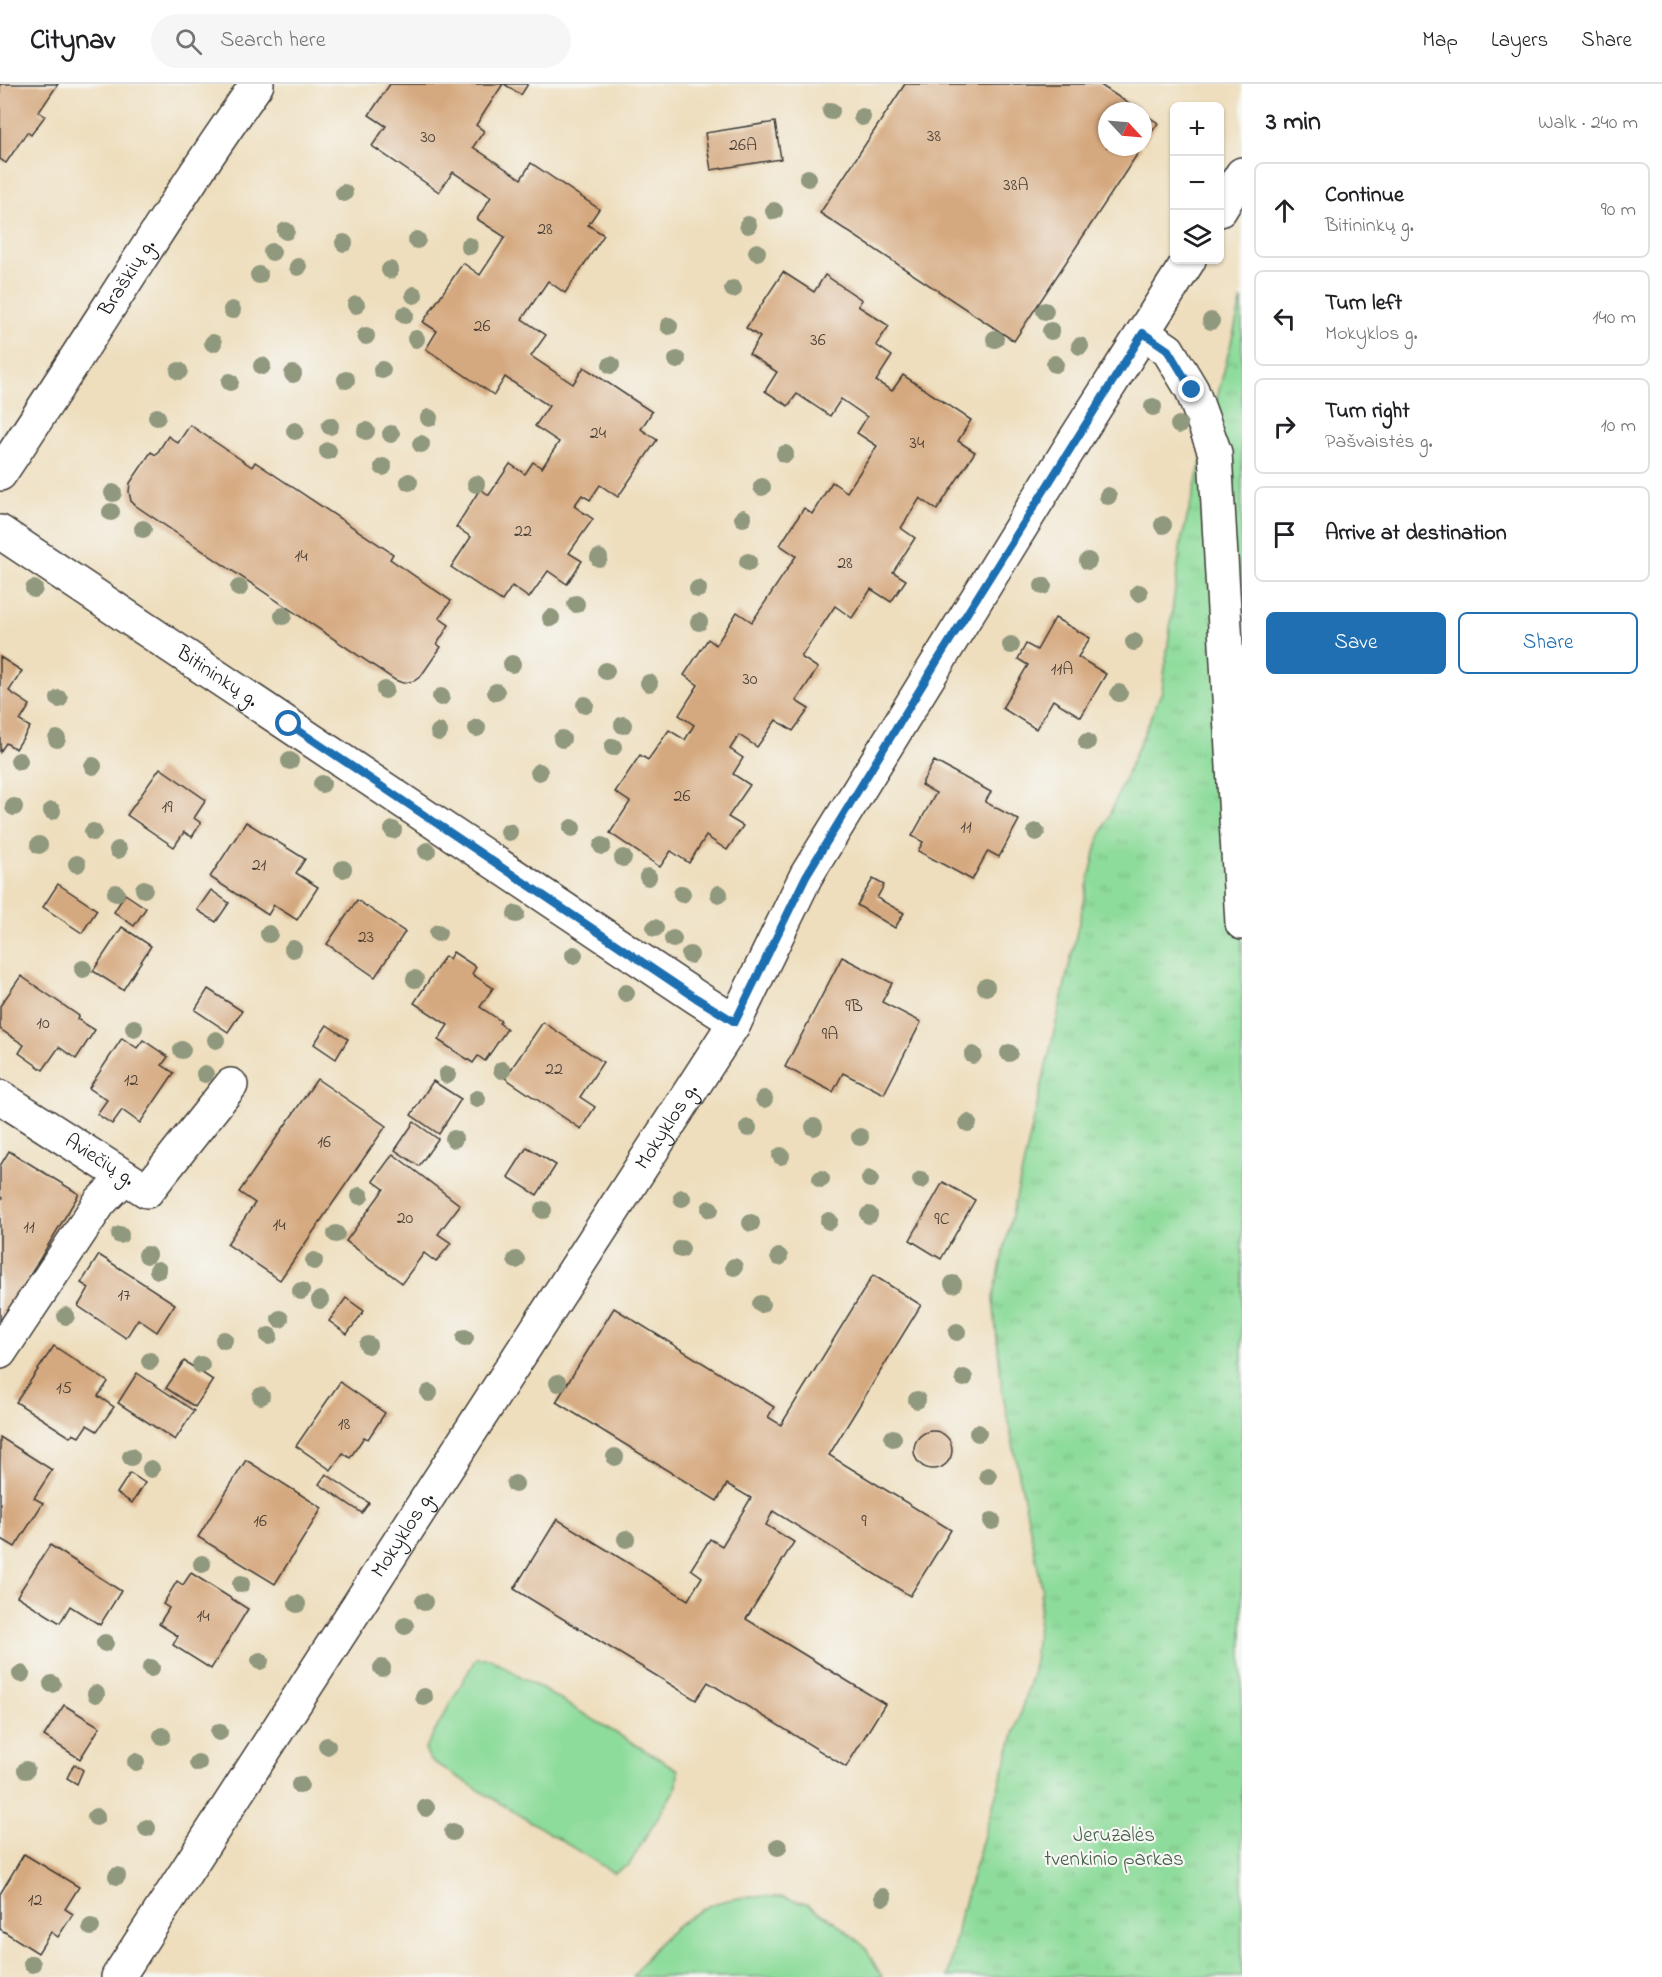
<!DOCTYPE html>
<html lang="en">
<head>
<meta charset="utf-8">
<style>
	body { margin:0; font-family:"Indie Flower",sans-serif; background:#f6f6f6; color:#202124 }
	.controls { position:absolute; right:18px; top:18px; display:grid; overflow:hidden; border-radius:9px; box-shadow:0 2px 4px #0004 }
	.controls button { width:54px; height:54px; display:grid; place-items:center; padding:0; border:0; border-bottom:2px solid #e0e0e0; background:#fff; color:#202124; font:30px sans-serif }
	.compass { position:absolute; left:1098px; top:18px; width:54px; height:54px; border-radius:50%; background:#fff; box-shadow:0 2px 4px #0004; rotate:116deg }
	.stop { position:absolute; width:18px; height:18px; margin:-14px; border:4px solid #1f6fb2; border-radius:50%; background:#fff }
	.stop.end { background:#1f6fb2; border-color:#fff; box-shadow:0 2px 6px #0008 }
	.list { margin:0; padding:0; list-style:none }
	h2 { display:flex; justify-content:space-between; align-items:center; height:78px; margin:0; padding:0 24px; font-size:26px }
	h2 small { font-size:20px; font-weight:400; color:#757577 }
	.list li { display:grid; grid-template-columns:39px 1fr auto; gap:18px; align-items:center; box-sizing:border-box; height:96px; margin:0 12px 12px; padding:0 12px; border:2px solid #e0e0e0; border-radius:9px }
	.list b { display:block; font-size:22px; white-space:nowrap }
	.list p { margin:0; font-size:20px; white-space:nowrap; color:#757577 }
	.list em { font-size:20px; font-style:normal; color:#757577 }
	.actions { display:flex; gap:12px; padding:18px 24px }
	.actions a { flex:1; padding:14px 0; border:2px solid #1f6fb2; border-radius:9px; text-align:center; font-size:21px; color:#1f6fb2 }
	.actions .main { background:#1f6fb2; color:#fff }
	.icon { flex:none; width:33px; height:33px; fill:none; stroke:currentColor; stroke-width:2; stroke-linecap:round; stroke-linejoin:round }
	.map { position:relative; flex:none; width:1242px; height:1893px; overflow:hidden }
	header { display:flex; align-items:center; gap:36px; box-sizing:border-box; height:84px; padding:0 30px; background:#fff; border-bottom:2px solid #e0e0e0 }
	header strong { font-size:28px }
	nav { display:flex; gap:33px; margin-inline-start:auto; font-size:21px }
	.search { width:420px; height:54px; background:#f6f6f6; display:flex; align-items:center; gap:15px; box-sizing:border-box; padding:0 21px; border-radius:33px; color:#757577; font-size:22px }
	main { display:flex }
	aside { flex:1; background:#fff }
	.map>svg:first-child { display:block }
</style>
</head>
<body>
<header>
<strong>Citynav</strong>
<div class="search"><svg class="icon" aria-label="search" viewBox="0 0 24 24"><circle cx="10" cy="10" r="6"/><path d="M15 15l6 6"/></svg>Search here</div>
<nav><a>Map</a><a>Layers</a><a>Share</a></nav>
</header>
<main>
<div class="map">
<svg width="1242" height="1893" viewBox="0 0 1242 1893">
	<defs>
		<pattern id="park-tufts" width="24" height="20" patternUnits="userSpaceOnUse" patternTransform="scale(1.5)"><rect width="24" height="20" fill="#8edc9b"/><path d="M3 7l-1-3M5 7V3M7 7l1-3M15 17l-1-3M17 17v-4M19 17l1-3" fill="none" stroke="#7abc85"/></pattern>
	</defs>
	<rect width="100%" height="100%" fill="#f6f6f2"/>
	<filter id="ink" filterUnits="userSpaceOnUse"><feTurbulence type="fractalNoise" baseFrequency=".0167" numOctaves="2"/><feDisplacementMap in="SourceGraphic" scale="12" xChannelSelector="R" yChannelSelector="G"/><feConvolveMatrix kernelMatrix="1 2 1 2 8 2 1 2 1" color-interpolation-filters="sRGB"/></filter>
	<filter id="wash" filterUnits="userSpaceOnUse"><feTurbulence type="fractalNoise" baseFrequency=".008" numOctaves="4" result="noise"/><feDisplacementMap in="SourceGraphic" scale="24" xChannelSelector="R" yChannelSelector="G"/><feGaussianBlur stdDeviation="1.35" result="paint"/><feColorMatrix in="noise" values="0 0 0 0 0 0 0 0 0 0 0 0 0 0 0 0 0 1.4 0 .05"/><feComposite in="paint" operator="in"/></filter>
	<g filter="url(#wash)">
		<rect width="100%" height="100%" fill="#eedebd"/>
		<!-- park -->
		<polygon fill="url(#park-tufts)" stroke="#557c5c" stroke-width="1.5" points="1242,215 1242,1893 948,1893 960,1832 1033,1586 1042,1504 1002,1306 993,1214 1097,760 1162,607 1181,458"/>
		<!-- garden -->
		<g fill="#8edc9b" stroke="#557c5c" stroke-width="1.5">
			<polygon points="476,1574 490,1574 678,1686 677,1702 629,1781 614,1789 430,1676 425,1665"/>
			<path d="M750 1812 781 1813 806 1820 834 1837 865 1863 882 1893H633C653 1861 679 1836 713 1820 724 1816 739 1814 750 1812Z"/>
		</g>
		<g id="blocks">
			<!-- building -->
			<g fill="#d5a97f">
				<polygon points="0,0 58,0 39,28 45,32 31,51 27,48 6,79 0,75"/>
				<polygon points="390,0 503,0 476,41 484,47 473,63 521,95 531,79 599,125 588,141 604,151 565,209 548,197 522,235 546,251 531,272 573,300 584,283 652,328 641,345 657,356 618,413 600,401 590,416 582,411 574,422 593,435 569,469 582,477 567,500 548,487 529,514 512,502 502,517 451,483 471,453 456,443 480,405 489,411 510,380 525,390 533,378 542,384 559,358 535,342 549,322 505,293 494,311 426,265 437,247 423,238 463,179 480,191 505,153 477,135 491,113 453,88 439,108 372,62 386,42 369,31"/>
				<polygon points="504,0 528,0 521,11"/>
				<polygon points="905,0 1099,0 1140,27 1107,27 1107,63 1142,63 1014,257 820,129"/>
				<polygon points="1143,29 1158,39 1143,61"/>
				<polygon points="775,38 781,75 711,86 705,49"/>
				<polygon points="783,188 814,208 825,191 862,216 858,222 889,242 876,261 892,272 876,297 892,307 903,291 971,336 958,357 975,368 937,426 920,414 901,444 915,454 893,488 906,496 891,518 871,505 852,534 835,522 801,573 818,584 796,617 809,625 793,647 776,636 757,663 739,651 730,665 743,674 733,690 750,701 728,733 743,742 727,766 706,752 689,779 671,767 660,783 610,749 630,718 615,708 640,671 648,676 669,646 685,656 694,641 679,631 698,601 684,591 708,555 716,561 737,528 752,538 796,472 780,461 804,424 812,430 832,398 847,408 877,362 857,349 867,333 841,315 830,332 797,310 788,322 765,307 777,288 749,270 760,253 746,244"/>
				<polygon points="190,341 252,383 255,378 393,470 390,475 451,517 439,534 449,541 437,560 441,563 421,592 414,597 403,599 395,596 136,422 131,417 129,408 130,399 151,368 156,371 168,352 178,359"/>
				<polygon points="1055,534 1090,554 1078,573 1106,590 1081,633 1053,616 1036,645 1002,624 1028,581 1018,575 1026,560 1037,566"/>
				<polygon points="0,573 22,587 9,607 30,621 20,637 30,643 16,665 6,659 0,668"/>
				<polygon points="934,677 991,708 985,718 1019,736 999,773 988,767 972,796 918,767 923,758 912,752 936,709 921,701"/>
				<polygon points="160,684 206,716 194,734 201,739 192,753 184,748 174,763 127,731"/>
				<polygon points="246,738 305,775 296,789 318,803 297,836 274,821 268,831 210,793"/>
				<polygon points="873,795 884,801 877,814 904,829 895,844 857,821"/>
				<polygon points="58,800 97,826 82,849 43,823"/>
				<polygon points="211,806 229,819 216,838 197,826"/>
				<polygon points="125,810 146,824 134,842 114,828"/>
				<polygon points="357,816 405,848 375,893 327,860"/>
				<polygon points="122,843 151,862 123,906 93,887"/>
				<polygon points="453,868 476,883 472,890 493,904 480,923 501,937 499,939 507,945 485,977 478,972 473,979 438,956 448,941 414,919 445,872 449,875"/>
				<polygon points="842,873 892,899 882,918 921,938 884,1010 843,989 833,1008 785,983"/>
				<polygon points="21,892 79,932 77,935 95,946 76,975 59,963 43,986 19,969 24,961 0,945 0,922"/>
				<polygon points="208,905 242,927 228,948 195,926"/>
				<polygon points="543,938 603,978 580,1013 595,1023 581,1045 505,994"/>
				<polygon points="327,941 348,955 336,975 314,960"/>
				<polygon points="122,954 137,964 143,956 168,973 162,981 174,989 140,1039 122,1026 112,1040 97,1030 107,1016 89,1004"/>
				<polygon points="317,995 386,1042 280,1196 227,1160 255,1119 239,1108"/>
				<polygon points="433,997 461,1015 439,1050 411,1031"/>
				<polygon points="414,1038 438,1055 419,1082 395,1066"/>
				<polygon points="527,1063 556,1081 537,1111 508,1093"/>
				<polygon points="9,1067 79,1110 0,1241 0,1117 2,1114 0,1113 0,1082"/>
				<polygon points="393,1070 460,1121 438,1150 451,1159 436,1178 424,1169 402,1199 346,1157 384,1105 373,1097"/>
				<polygon points="943,1098 975,1116 941,1175 910,1156"/>
				<polygon points="99,1171 175,1220 157,1248 138,1235 126,1254 78,1222 89,1204 81,1199"/>
				<polygon points="873,1191 921,1221 829,1371 951,1446 910,1512 773,1427 766,1441 794,1458 746,1535 885,1620 846,1683 708,1598 696,1616 514,1505 557,1435 688,1516 702,1493 691,1485 710,1455 722,1462 751,1414 727,1400 717,1417 556,1318 614,1224 774,1323 768,1333 781,1341"/>
				<polygon points="346,1214 364,1227 347,1250 329,1237"/>
				<polygon points="54,1262 108,1298 98,1312 114,1323 97,1347 87,1341 79,1353 73,1350 70,1353 16,1318"/>
				<polygon points="184,1277 213,1296 195,1323 166,1304"/>
				<polygon points="137,1289 194,1327 175,1356 118,1319"/>
				<polygon points="340,1298 385,1329 368,1355 364,1353 350,1374 343,1369 331,1386 296,1362"/>
				<circle cx="933" cy="1366" r="19"/>
				<polygon points="0,1353 52,1386 34,1414 43,1419 15,1463 0,1454"/>
				<polygon points="246,1376 322,1424 275,1500 198,1453"/>
				<polygon points="130,1389 145,1399 132,1419 117,1409"/>
				<polygon points="326,1390 369,1419 362,1429 319,1400"/>
				<polygon points="50,1461 121,1507 100,1541 70,1522 60,1539 17,1512"/>
				<polygon points="191,1489 248,1525 211,1585 173,1561 178,1552 159,1540 169,1524 163,1520 177,1497 183,1501"/>
				<polygon points="64,1621 100,1643 80,1675 44,1652"/>
				<polygon points="74,1680 83,1686 77,1700 67,1694"/>
				<polygon points="24,1770 79,1803 65,1825 73,1830 58,1853 51,1848 38,1869 0,1845 0,1810"/>
			</g>
		</g>
	</g>
	<g filter="url(#ink)">
		<use href="#blocks" fill-opacity="0" stroke="#3c3934" stroke-width="1.5"/>
		<g fill="none" stroke-linecap="round" stroke-linejoin="round">
			<!-- minor casing -->
			<g stroke="#3c3934" stroke-width="36">
				<g id="minor">
					<polyline points="1220,126 1242,90"/>
					<polyline points="1143,249 1168,266 1192,306 1215,369 1242,839"/>
					<path id="s1" d="M0 390C87 261 167 127 257 0"/>
					<path id="s2" d="M0 448 696 913 735 938"/>
					<path id="s3" d="M0 1013 147 1107 231 1001"/>
					<polyline points="0,1268 100,1118 125,1093"/>
					<path id="s4" d="M118 1893 735 938 806 792 1074 357 1189 176"/>
				</g>
			</g>
			<!-- minor -->
			<use href="#minor" stroke="#fff" stroke-width="33"/>
		</g>
		<!-- trees -->
		<g fill="#90987d">
			<circle cx="831" cy="27" r="9"/>
			<circle cx="862" cy="33" r="9"/>
			<circle cx="808" cy="94" r="9"/>
			<circle cx="344" cy="109" r="9"/>
			<circle cx="774" cy="127" r="9"/>
			<circle cx="748" cy="141" r="9"/>
			<circle cx="286" cy="147" r="9"/>
			<circle cx="417" cy="156" r="9"/>
			<circle cx="344" cy="159" r="9"/>
			<circle cx="469" cy="162" r="9"/>
			<circle cx="272" cy="168" r="9"/>
			<circle cx="757" cy="168" r="9"/>
			<circle cx="298" cy="183" r="9"/>
			<circle cx="390" cy="186" r="9"/>
			<circle cx="259" cy="191" r="9"/>
			<circle cx="733" cy="205" r="9"/>
			<circle cx="414" cy="211" r="9"/>
			<circle cx="356" cy="221" r="9"/>
			<circle cx="232" cy="226" r="9"/>
			<circle cx="1045" cy="227" r="9"/>
			<circle cx="405" cy="231" r="9"/>
			<circle cx="1211" cy="237" r="9"/>
			<circle cx="669" cy="242" r="9"/>
			<circle cx="1051" cy="247" r="9"/>
			<circle cx="366" cy="252" r="9"/>
			<circle cx="416" cy="255" r="9"/>
			<circle cx="995" cy="255" r="9"/>
			<circle cx="213" cy="259" r="9"/>
			<circle cx="1080" cy="262" r="9"/>
			<circle cx="677" cy="276" r="9"/>
			<circle cx="1055" cy="280" r="9"/>
			<circle cx="611" cy="281" r="9"/>
			<circle cx="262" cy="282" r="9"/>
			<circle cx="382" cy="286" r="9"/>
			<circle cx="179" cy="287" r="9"/>
			<circle cx="293" cy="290" r="9"/>
			<circle cx="346" cy="296" r="9"/>
			<circle cx="230" cy="298" r="9"/>
			<circle cx="1153" cy="323" r="9"/>
			<circle cx="157" cy="333" r="9"/>
			<circle cx="429" cy="334" r="9"/>
			<circle cx="1179" cy="341" r="9"/>
			<circle cx="330" cy="342" r="9"/>
			<circle cx="295" cy="347" r="9"/>
			<circle cx="366" cy="347" r="9"/>
			<circle cx="391" cy="350" r="9"/>
			<circle cx="421" cy="360" r="9"/>
			<circle cx="328" cy="367" r="9"/>
			<circle cx="785" cy="370" r="9"/>
			<circle cx="383" cy="383" r="9"/>
			<circle cx="409" cy="398" r="9"/>
			<circle cx="476" cy="400" r="9"/>
			<circle cx="762" cy="403" r="9"/>
			<circle cx="113" cy="409" r="9"/>
			<circle cx="1108" cy="412" r="9"/>
			<circle cx="111" cy="428" r="9"/>
			<circle cx="743" cy="434" r="9"/>
			<circle cx="1163" cy="441" r="9"/>
			<circle cx="143" cy="445" r="9"/>
			<circle cx="599" cy="474" r="9"/>
			<circle cx="1088" cy="477" r="9"/>
			<circle cx="748" cy="478" r="9"/>
			<circle cx="1043" cy="502" r="9"/>
			<circle cx="239" cy="504" r="9"/>
			<circle cx="34" cy="505" r="9"/>
			<circle cx="698" cy="505" r="9"/>
			<circle cx="1139" cy="509" r="9"/>
			<circle cx="576" cy="520" r="9"/>
			<circle cx="283" cy="532" r="9"/>
			<circle cx="551" cy="534" r="9"/>
			<circle cx="699" cy="538" r="9"/>
			<circle cx="1134" cy="558" r="9"/>
			<circle cx="1011" cy="561" r="9"/>
			<circle cx="512" cy="580" r="9"/>
			<circle cx="606" cy="587" r="9"/>
			<circle cx="649" cy="599" r="9"/>
			<circle cx="385" cy="606" r="9"/>
			<circle cx="496" cy="608" r="9"/>
			<circle cx="1119" cy="609" r="9"/>
			<circle cx="441" cy="613" r="9"/>
			<circle cx="59" cy="615" r="9"/>
			<circle cx="585" cy="621" r="9"/>
			<circle cx="623" cy="641" r="9"/>
			<circle cx="477" cy="644" r="9"/>
			<circle cx="439" cy="648" r="9"/>
			<circle cx="57" cy="655" r="9"/>
			<circle cx="562" cy="655" r="9"/>
			<circle cx="1087" cy="658" r="9"/>
			<circle cx="613" cy="663" r="9"/>
			<circle cx="19" cy="677" r="9"/>
			<circle cx="290" cy="677" r="9"/>
			<circle cx="93" cy="682" r="9"/>
			<circle cx="539" cy="688" r="9"/>
			<circle cx="322" cy="700" r="9"/>
			<circle cx="14" cy="723" r="9"/>
			<circle cx="52" cy="727" r="9"/>
			<circle cx="572" cy="744" r="9"/>
			<circle cx="393" cy="746" r="9"/>
			<circle cx="93" cy="748" r="9"/>
			<circle cx="509" cy="748" r="9"/>
			<circle cx="1036" cy="748" r="9"/>
			<circle cx="39" cy="761" r="9"/>
			<circle cx="602" cy="762" r="9"/>
			<circle cx="118" cy="766" r="9"/>
			<circle cx="427" cy="767" r="9"/>
			<circle cx="623" cy="774" r="9"/>
			<circle cx="77" cy="780" r="9"/>
			<circle cx="343" cy="785" r="9"/>
			<circle cx="648" cy="793" r="9"/>
			<circle cx="144" cy="805" r="9"/>
			<circle cx="116" cy="809" r="9"/>
			<circle cx="682" cy="810" r="9"/>
			<circle cx="719" cy="810" r="9"/>
			<circle cx="516" cy="830" r="9"/>
			<circle cx="655" cy="844" r="9"/>
			<circle cx="438" cy="849" r="9"/>
			<circle cx="269" cy="850" r="9"/>
			<circle cx="673" cy="855" r="9"/>
			<circle cx="293" cy="865" r="9"/>
			<circle cx="574" cy="871" r="9"/>
			<circle cx="690" cy="871" r="9"/>
			<circle cx="83" cy="885" r="9"/>
			<circle cx="415" cy="895" r="9"/>
			<circle cx="986" cy="903" r="9"/>
			<circle cx="626" cy="909" r="9"/>
			<circle cx="134" cy="944" r="9"/>
			<circle cx="216" cy="956" r="9"/>
			<circle cx="182" cy="966" r="9"/>
			<circle cx="1009" cy="969" r="9"/>
			<circle cx="973" cy="971" r="9"/>
			<circle cx="502" cy="986" r="9"/>
			<circle cx="205" cy="990" r="9"/>
			<circle cx="447" cy="991" r="9"/>
			<circle cx="477" cy="1015" r="9"/>
			<circle cx="764" cy="1015" r="9"/>
			<circle cx="968" cy="1039" r="9"/>
			<circle cx="814" cy="1043" r="9"/>
			<circle cx="748" cy="1044" r="9"/>
			<circle cx="860" cy="1053" r="9"/>
			<circle cx="454" cy="1055" r="9"/>
			<circle cx="781" cy="1072" r="9"/>
			<circle cx="821" cy="1095" r="9"/>
			<circle cx="870" cy="1095" r="9"/>
			<circle cx="921" cy="1096" r="9"/>
			<circle cx="360" cy="1112" r="9"/>
			<circle cx="682" cy="1114" r="9"/>
			<circle cx="710" cy="1125" r="9"/>
			<circle cx="543" cy="1126" r="9"/>
			<circle cx="869" cy="1131" r="9"/>
			<circle cx="829" cy="1137" r="9"/>
			<circle cx="751" cy="1139" r="9"/>
			<circle cx="336" cy="1150" r="9"/>
			<circle cx="120" cy="1151" r="9"/>
			<circle cx="681" cy="1165" r="9"/>
			<circle cx="147" cy="1171" r="9"/>
			<circle cx="779" cy="1173" r="9"/>
			<circle cx="516" cy="1176" r="9"/>
			<circle cx="314" cy="1177" r="9"/>
			<circle cx="734" cy="1183" r="9"/>
			<circle cx="158" cy="1186" r="9"/>
			<circle cx="953" cy="1200" r="9"/>
			<circle cx="301" cy="1207" r="9"/>
			<circle cx="320" cy="1216" r="9"/>
			<circle cx="761" cy="1220" r="9"/>
			<circle cx="66" cy="1232" r="9"/>
			<circle cx="280" cy="1235" r="9"/>
			<circle cx="957" cy="1248" r="9"/>
			<circle cx="269" cy="1252" r="9"/>
			<circle cx="465" cy="1254" r="9"/>
			<circle cx="224" cy="1256" r="9"/>
			<circle cx="368" cy="1261" r="9"/>
			<circle cx="150" cy="1277" r="9"/>
			<circle cx="201" cy="1281" r="9"/>
			<circle cx="964" cy="1294" r="9"/>
			<circle cx="558" cy="1299" r="9"/>
			<circle cx="429" cy="1309" r="9"/>
			<circle cx="261" cy="1312" r="9"/>
			<circle cx="917" cy="1316" r="9"/>
			<circle cx="978" cy="1349" r="9"/>
			<circle cx="893" cy="1354" r="9"/>
			<circle cx="131" cy="1373" r="9"/>
			<circle cx="615" cy="1373" r="9"/>
			<circle cx="151" cy="1385" r="9"/>
			<circle cx="988" cy="1392" r="9"/>
			<circle cx="515" cy="1400" r="9"/>
			<circle cx="992" cy="1437" r="9"/>
			<circle cx="626" cy="1455" r="9"/>
			<circle cx="202" cy="1480" r="9"/>
			<circle cx="241" cy="1500" r="9"/>
			<circle cx="424" cy="1518" r="9"/>
			<circle cx="297" cy="1520" r="9"/>
			<circle cx="405" cy="1542" r="9"/>
			<circle cx="105" cy="1559" r="9"/>
			<circle cx="260" cy="1577" r="9"/>
			<circle cx="151" cy="1584" r="9"/>
			<circle cx="382" cy="1584" r="9"/>
			<circle cx="21" cy="1590" r="9"/>
			<circle cx="52" cy="1600" r="9"/>
			<circle cx="96" cy="1610" r="9"/>
			<circle cx="424" cy="1613" r="9"/>
			<circle cx="219" cy="1648" r="9"/>
			<circle cx="162" cy="1652" r="9"/>
			<circle cx="327" cy="1662" r="9"/>
			<circle cx="136" cy="1678" r="9"/>
			<circle cx="198" cy="1679" r="9"/>
			<circle cx="26" cy="1686" r="9"/>
			<circle cx="300" cy="1701" r="9"/>
			<circle cx="426" cy="1724" r="9"/>
			<circle cx="96" cy="1733" r="9"/>
			<circle cx="147" cy="1744" r="9"/>
			<circle cx="453" cy="1748" r="9"/>
			<circle cx="778" cy="1763" r="9"/>
			<circle cx="117" cy="1792" r="9"/>
			<circle cx="883" cy="1813" r="9"/>
			<circle cx="91" cy="1843" r="9"/>
			<circle cx="32" cy="1880" r="9"/>
		</g>
	</g>
	<g fill="none" stroke-linecap="round" stroke-linejoin="round" filter="url(#ink)">
		<!-- route -->
		<polyline stroke="#1f6fb2" stroke-width="8" points="289,640 696,914 735,938 806,792 939,574 1143,249 1168,266 1192,306"/>
	</g>
	<g text-anchor="middle" dominant-baseline="central" stroke-width="4.5" stroke-linejoin="round" paint-order="stroke">
		<!-- number labels -->
		<g font-size="18" fill="#4a3f35">
			<text x="934" y="53">38</text>
			<text x="428" y="54">30</text>
			<text x="743" y="62">26A</text>
			<text x="1016" y="102">38A</text>
			<text x="545" y="146">28</text>
			<text x="482" y="243">26</text>
			<text x="818" y="257">36</text>
			<text x="598" y="350">24</text>
			<text x="917" y="360">34</text>
			<text x="523" y="448">22</text>
			<text x="301" y="473">14</text>
			<text x="845" y="480">28</text>
			<text x="1062" y="586">11A</text>
			<text x="750" y="596">30</text>
			<text x="682" y="713">26</text>
			<text x="167" y="724">19</text>
			<text x="966" y="744">11</text>
			<text x="259" y="782">21</text>
			<text x="366" y="854">23</text>
			<text x="854" y="923">9B</text>
			<text x="43" y="940">10</text>
			<text x="830" y="951">9A</text>
			<text x="554" y="986">22</text>
			<text x="131" y="997">12</text>
			<text x="324" y="1059">16</text>
			<text x="405" y="1135">20</text>
			<text x="942" y="1136">9C</text>
			<text x="279" y="1142">14</text>
			<text x="29" y="1144">11</text>
			<text x="124" y="1212">17</text>
			<text x="64" y="1305">15</text>
			<text x="344" y="1341">18</text>
			<text x="260" y="1438">16</text>
			<text x="864" y="1438">9</text>
			<text x="203" y="1533">14</text>
			<text x="35" y="1817">12</text>
		</g>
		<!-- street labels -->
		<g font-size="21" fill="#1c1c1c" stroke="#f6f6f2">
			<text stroke="none"><textPath href="#s1" startOffset="234">Braškių g.</textPath></text>
			<text stroke="none"><textPath href="#s2" startOffset="261">Bitininkų g.</textPath></text>
			<text stroke="none"><textPath href="#s4" startOffset="1012">Mokyklos g.</textPath></text>
			<text stroke="none"><textPath href="#s3" startOffset="118">Aviečių g.</textPath></text>
			<text stroke="none"><textPath href="#s4" startOffset="526">Mokyklos g.</textPath></text>
		</g>
		<!-- park labels -->
		<g font-size="21" fill="#445f48" stroke="#f6f6f2">
			<text x="1114" y="1752">Jeruzalės<tspan x="1114" dy="24">tvenkinio parkas</tspan></text>
		</g>
	</g>
</svg>
<div class="controls">
<button>+</button>
<button>−</button>
<button><svg class="icon" aria-label="layers" viewBox="0 0 24 24"><path d="M12 4l9 5-9 5-9-5zM3 14l9 5 9-5"/></svg></button>
</div>
<svg class="compass" viewBox="-18 -18 36 36"><path d="M0-13l5 13h-10z" fill="#e53935"/><path d="M0 13l5-13h-10z" fill="#757577"/></svg>
<div class="stop" style="left:289px;top:640px"></div>
<div class="stop end" style="left:1192px;top:306px"></div>
</div>
<aside>
<h2>3 min<small>Walk · 240 m</small></h2>
<ul class="list">
<li><svg class="icon" aria-label="ahead" viewBox="0 0 24 24"><path d="M12 20V5M6 11l6-6 6 6"/></svg><div><b>Continue</b><p>Bitininkų g.</p></div><em>90 m</em></li>
<li><svg class="icon" aria-label="left" viewBox="0 0 24 24"><path d="M17 20v-9H6M10 6l-5 5 5 5"/></svg><div><b>Turn left</b><p>Mokyklos g.</p></div><em>140 m</em></li>
<li><svg class="icon" aria-label="right" viewBox="0 0 24 24"><path d="M7 20v-9h11M14 6l5 5-5 5"/></svg><div><b>Turn right</b><p>Pašvaistės g.</p></div><em>10 m</em></li>
<li><svg class="icon" aria-label="arrive" viewBox="0 0 24 24"><path d="M6 21V4h12l-3 4 3 4H6"/></svg><div><b>Arrive at destination</b></div></li>
</ul>
<div class="actions"><a class="main">Save</a><a>Share</a></div>
</aside>
</main>
</body>
</html>
